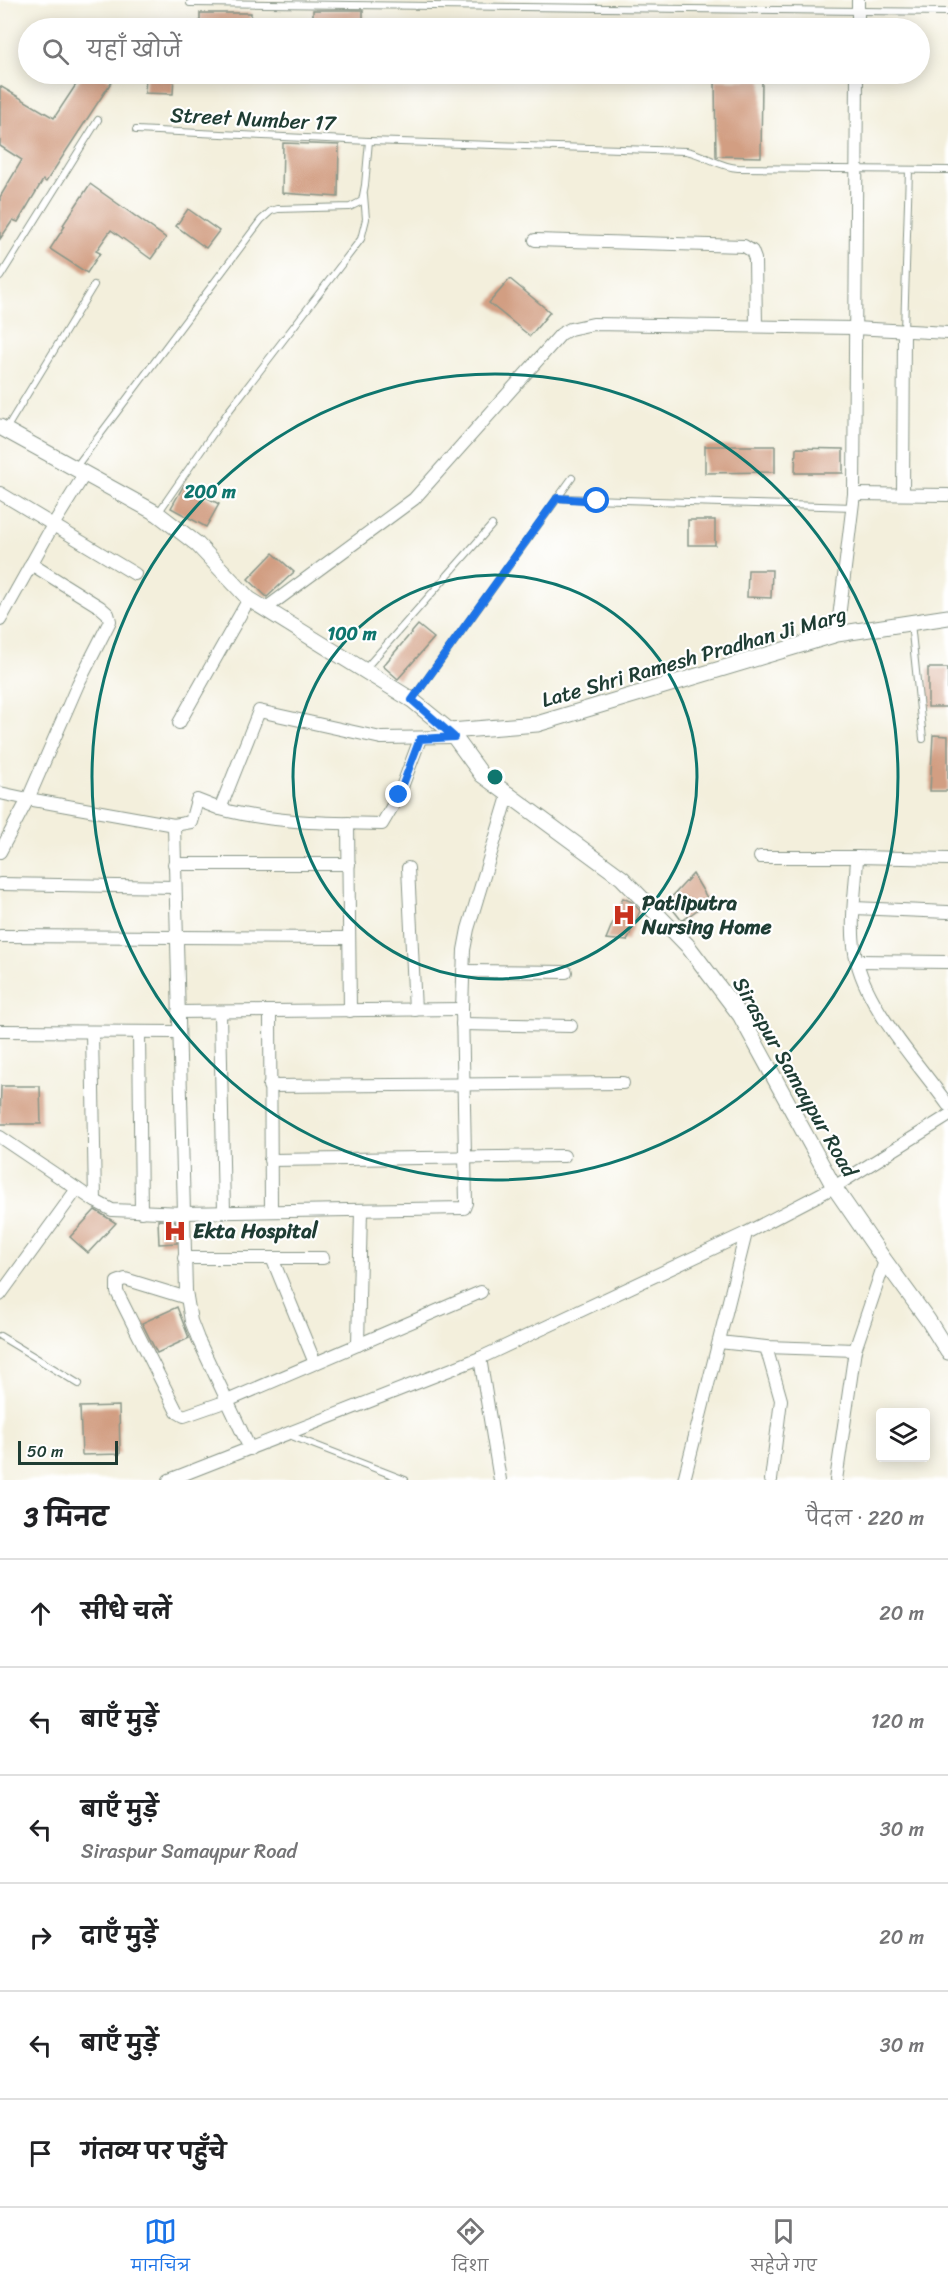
<!DOCTYPE html>
<html lang="hi">
<head>
<meta charset="utf-8">
<style>
	body { margin:0; font-family:Sriracha,"Playpen Sans Deva",sans-serif; background:#f2f2f2; color:#202124 }
	.controls { position:absolute; right:18px; bottom:18px; display:grid; overflow:hidden; border-radius:6px; box-shadow:0 3px 15px #0003 }
	.controls button { width:54px; height:54px; display:grid; place-items:center; padding:0; border:0; border-bottom:2px solid #e0e0e0; background:#fff; color:#202124; font:30px sans-serif }
	.scale { position:absolute; left:18px; bottom:15px; width:100px; box-sizing:border-box; padding-left:6px; border:3px solid #1f3d34; border-top:0; font-size:16px; line-height:21px; white-space:nowrap; color:#1f3d34; -webkit-text-stroke:4px #fff; paint-order:stroke }
	.stop { position:absolute; width:18px; height:18px; margin:-14px; border:4px solid #1a73e8; border-radius:50%; background:#fff }
	.stop.end { background:#1a73e8; border-color:#fff; box-shadow:0 2px 6px #0008 }
	.list { margin:0; padding:0; list-style:none }
	h2 { display:flex; justify-content:space-between; align-items:center; height:78px; margin:0; padding:0 24px; font-size:26px }
	h2 small { font-size:20px; font-weight:400; color:#757577 }
	.list li { display:grid; grid-template-columns:39px 1fr auto; gap:18px; align-items:center; box-sizing:border-box; height:108px; padding:0 24px; border-top:2px solid #e0e0e0 }
	.list b { display:block; font-size:22px; white-space:nowrap }
	.list p { margin:0; font-size:20px; white-space:nowrap; color:#757577 }
	.list em { font-size:20px; font-style:normal; color:#757577 }
	.icon { flex:none; width:33px; height:33px; fill:none; stroke:currentColor; stroke-width:2; stroke-linecap:round; stroke-linejoin:round }
	.map { position:relative; flex:none; width:948px; height:1480px; overflow:hidden }
	.search { position:absolute; background:#fff; box-shadow:0 3px 15px #0003; left:18px; right:18px; top:18px; height:66px; display:flex; align-items:center; gap:15px; box-sizing:border-box; padding:0 21px; border-radius:33px; color:#757577; font-size:22px }
	.sheet { height:726px; background:#fff }
	nav { display:flex; justify-content:space-around; align-items:center; box-sizing:border-box; height:84px; border-top:2px solid #e0e0e0; background:#fff; font-size:16px; color:#757577 }
	nav a { display:grid; justify-items:center; gap:3px }
	nav .on { color:#1a73e8 }
	.map>svg:first-child { display:block }
</style>
</head>
<body>
<div class="map">
<svg width="948" height="1480" viewBox="0 0 948 1480">
	<rect width="100%" height="100%" fill="#fff"/>
	<filter id="ink" filterUnits="userSpaceOnUse"><feTurbulence type="fractalNoise" baseFrequency=".0167" numOctaves="2"/><feDisplacementMap in="SourceGraphic" scale="12" xChannelSelector="R" yChannelSelector="G"/><feConvolveMatrix kernelMatrix="1 2 1 2 8 2 1 2 1" color-interpolation-filters="sRGB"/></filter>
	<filter id="wash" filterUnits="userSpaceOnUse"><feTurbulence type="fractalNoise" baseFrequency=".008" numOctaves="4" result="noise"/><feDisplacementMap in="SourceGraphic" scale="24" xChannelSelector="R" yChannelSelector="G"/><feGaussianBlur stdDeviation="1.35" result="paint"/><feColorMatrix in="noise" values="0 0 0 0 0 0 0 0 0 0 0 0 0 0 0 0 0 1.4 0 .05"/><feComposite in="paint" operator="in"/></filter>
	<g filter="url(#wash)">
		<rect width="100%" height="100%" fill="#f3efdc"/>
		<g id="blocks">
			<!-- building -->
			<g fill="#d29e82">
				<rect x="313" y="10" width="50" height="18"/>
				<rect x="200" y="13" width="51" height="15"/>
				<polygon points="83,74 100,74 112,81 46,182 43,180 18,222 13,220 0,239 0,197 22,160 0,146 0,86 54,118"/>
				<polygon points="146,74 174,74 173,94 145,93"/>
				<polygon points="715,80 762,80 761,157 716,156"/>
				<polygon points="283,143 339,145 338,197 282,193"/>
				<polygon points="90,184 166,238 151,259 111,230 96,251 100,253 87,273 50,249 65,226 63,225"/>
				<polygon points="188,209 219,231 206,248 176,226"/>
				<polygon points="510,279 550,312 530,336 489,303"/>
				<polygon points="705,446 775,446 775,472 705,473"/>
				<polygon points="796,448 843,449 843,473 795,473"/>
				<polygon points="184,485 219,504 206,527 171,508"/>
				<rect x="688" y="520" width="27" height="25"/>
				<polygon points="273,553 294,572 267,597 248,579"/>
				<polygon points="748,570 772,570 771,598 747,597"/>
				<polygon points="418,625 434,638 398,679 383,666"/>
				<rect x="928" y="668" width="20" height="39"/>
				<polygon points="933,735 948,736 948,791 930,791"/>
				<polygon points="693,874 709,901 682,921 667,902"/>
				<polygon points="623,898 632,902 640,911 627,941 606,939"/>
				<polygon points="1,1086 40,1086 41,1124 0,1124"/>
				<polygon points="95,1210 116,1223 88,1253 70,1237"/>
				<polygon points="158,1220 176,1221 177,1243 159,1244"/>
				<polygon points="177,1307 189,1338 157,1353 142,1323"/>
				<polygon points="119,1406 120,1454 82,1455 80,1407"/>
			</g>
		</g>
	</g>
	<g filter="url(#ink)">
		<use href="#blocks" fill-opacity="0" stroke="#899688" stroke-width="1.5"/>
		<g fill="none" stroke-linecap="round" stroke-linejoin="round">
			<!-- service casing -->
			<g stroke="#899688" stroke-width="8">
				<g id="service">
					<polyline points="190,3 948,12"/>
					<path d="M136 130 369 141 686 151C704 154 719 167 738 168L948 170"/>
					<polyline points="0,277 98,120"/>
					<polyline points="904,331 909,170"/>
					<polyline points="6,429 94,285"/>
					<polyline points="75,468 261,220 271,211 278,209 350,207 362,201 365,185 369,141"/>
					<polyline points="557,498 854,507"/>
					<polyline points="158,513 228,412 361,239 366,219 364,195"/>
					<polyline points="911,623 923,739"/>
					<polyline points="364,670 492,525"/>
					<polyline points="412,700 572,478"/>
					<polyline points="0,1336 79,1384"/>
					<polyline points="289,1435 405,1480"/>
				</g>
			</g>
			<!-- minor casing -->
			<g stroke="#899688" stroke-width="14">
				<g id="minor">
					<polyline points="858,28 858,0"/>
					<polyline points="535,240 744,246 752,251 755,259 756,326"/>
					<polyline points="0,493 135,574"/>
					<polyline points="854,494 948,495"/>
					<polyline points="903,494 904,331"/>
					<polyline points="31,564 100,607 108,614 110,621 78,684 28,799 174,825 191,822 197,800 220,809 259,711 381,738 454,737"/>
					<polyline points="265,609 414,499 561,334 570,329 593,324 854,328 948,333"/>
					<polyline points="0,620 53,525 84,475"/>
					<polyline points="837,634 854,494 857,74"/>
					<polyline points="179,723 249,599"/>
					<polyline points="0,793 28,799 0,852"/>
					<path d="M220 809C273 823 327 823 382 824L399 795 420 739"/>
					<polyline points="348,823 350,1011"/>
					<polyline points="174,825 186,1291 191,1321 198,1339 250,1449"/>
					<path d="M760 857H857C856 891 848 928 857 962 870 1012 918 1063 948 1105"/>
					<polyline points="857,857 948,859"/>
					<polyline points="174,864 349,864"/>
					<polyline points="408,868 415,1010"/>
					<polyline points="0,884 175,887"/>
					<polyline points="854,908 948,912"/>
					<polyline points="0,936 349,938"/>
					<polyline points="857,961 948,962"/>
					<polyline points="463,971 566,972"/>
					<polyline points="178,1012 462,1009"/>
					<polyline points="220,1013 224,1212"/>
					<polyline points="270,1013 271,1210"/>
					<polyline points="462,1024 571,1026"/>
					<polyline points="0,1031 179,1032"/>
					<polyline points="92,1032 95,1201"/>
					<polyline points="139,1033 141,1212"/>
					<polyline points="269,1086 623,1083"/>
					<polyline points="0,1137 95,1201 112,1210 183,1213 464,1208 466,1203 462,1009 464,950 468,929 509,793"/>
					<polyline points="270,1160 564,1156"/>
					<polyline points="184,1258 323,1258"/>
					<polyline points="272,1258 315,1363"/>
					<polyline points="0,1295 77,1189"/>
					<polyline points="187,1298 125,1279 117,1282 117,1292 177,1412 184,1416 227,1401 481,1292"/>
					<polyline points="719,1342 766,1347 855,1350"/>
					<polyline points="358,1345 361,1210"/>
					<polyline points="766,1347 781,1400 771,1480"/>
					<polyline points="480,1358 500,1480"/>
					<polyline points="169,1480 480,1358 746,1233 834,1187 948,1116"/>
					<polyline points="684,1480 746,1233"/>
					<polyline points="836,1480 855,1350 885,1261"/>
				</g>
			</g>
			<!-- tertiary casing -->
			<g stroke="#899688" stroke-width="17">
				<g id="tertiary">
					<polyline points="0,427 158,514 197,544 249,599 412,700 450,731 482,775 622,878 687,945 740,1015 834,1187 885,1261 928,1320 948,1352"/>
					<polyline points="450,731 537,724 837,634 948,617"/>
				</g>
			</g>
			<!-- service -->
			<use href="#service" stroke="#fff" stroke-width="6"/>
			<!-- minor -->
			<use href="#minor" stroke="#fff" stroke-width="12"/>
			<!-- tertiary -->
			<use href="#tertiary" stroke="#fff" stroke-width="15"/>
		</g>
	</g>
	<g fill="none" stroke-linecap="round" stroke-linejoin="round" filter="url(#ink)">
		<!-- route -->
		<polyline stroke="#1a73e8" stroke-width="8" points="399,795 420,739 454,737 412,700 557,498 597,501"/>
	</g>
	<!-- distance rings -->
	<g fill="none" stroke="#0f766e" stroke-width="3">
		<circle cx="495" cy="777" r="202"/>
		<circle cx="495" cy="777" r="403"/>
	</g>
	<!-- icons -->
	<defs>
		<g id="hospital-bare" transform="scale(1.8)"><path d="M-5-5h3v3.5h4V-5h3V5h-3V1.5h-4V5h-3Z" fill="#c8321e" stroke="#fff" stroke-width="2.5" paint-order="stroke"/></g>
	</defs>
	<g fill-rule="evenodd">
		<use href="#hospital-bare" x="624" y="915"/>
		<use href="#hospital-bare" x="175" y="1231"/>
	</g>
	<g text-anchor="middle" dominant-baseline="central" stroke-width="4.5" stroke-linejoin="round" paint-order="stroke">
		<!-- street labels -->
		<g font-size="21" fill="#1f3d34" stroke="#fff">
			<text transform="translate(253 119) rotate(3)">Street Number 17</text>
			<text transform="translate(694 657) rotate(-16)">Late Shri Ramesh Pradhan Ji Marg</text>
			<text transform="translate(795 1077) rotate(60)">Siraspur Samaypur Road</text>
		</g>
		<!-- poi labels -->
		<g font-size="21" font-weight="bold" fill="#1f3d34" stroke="#fff" text-anchor="start">
			<text x="642" y="903">Patliputra<tspan x="642" dy="24">Nursing Home</tspan></text>
			<text x="193" y="1231">Ekta Hospital</text>
		</g>
	</g>
	<circle cx="495" cy="777" r="9" fill="#0f766e" stroke="#fff" stroke-width="3"/>
	<g font-size="18" text-anchor="middle" font-weight="bold" fill="#0f766e" stroke="#fff" stroke-width="4.5" stroke-linejoin="round" paint-order="stroke">
		<text x="210" y="498">200 m</text>
		<text x="352" y="640">100 m</text>
	</g>
</svg>
<div class="controls">
<button><svg class="icon" aria-label="layers" viewBox="0 0 24 24"><path d="M12 4l9 5-9 5-9-5zM3 14l9 5 9-5"/></svg></button>
</div>
<div class="scale">50 m</div>
<div class="stop" style="left:597px;top:501px"></div>
<div class="stop end" style="left:399px;top:795px"></div>
<div class="search"><svg class="icon" aria-label="search" viewBox="0 0 24 24"><circle cx="10" cy="10" r="6"/><path d="M15 15l6 6"/></svg>यहाँ खोजें</div>
</div>
<section class="sheet">
<h2>3 मिनट<small>पैदल · 220 m</small></h2>
<ul class="list">
<li><svg class="icon" aria-label="ahead" viewBox="0 0 24 24"><path d="M12 20V5M6 11l6-6 6 6"/></svg><div><b>सीधे चलें</b></div><em>20 m</em></li>
<li><svg class="icon" aria-label="left" viewBox="0 0 24 24"><path d="M17 20v-9H6M10 6l-5 5 5 5"/></svg><div><b>बाएँ मुड़ें</b></div><em>120 m</em></li>
<li><svg class="icon" aria-label="left" viewBox="0 0 24 24"><path d="M17 20v-9H6M10 6l-5 5 5 5"/></svg><div><b>बाएँ मुड़ें</b><p>Siraspur Samaypur Road</p></div><em>30 m</em></li>
<li><svg class="icon" aria-label="right" viewBox="0 0 24 24"><path d="M7 20v-9h11M14 6l5 5-5 5"/></svg><div><b>दाएँ मुड़ें</b></div><em>20 m</em></li>
<li><svg class="icon" aria-label="left" viewBox="0 0 24 24"><path d="M17 20v-9H6M10 6l-5 5 5 5"/></svg><div><b>बाएँ मुड़ें</b></div><em>30 m</em></li>
<li><svg class="icon" aria-label="arrive" viewBox="0 0 24 24"><path d="M6 21V4h12l-3 4 3 4H6"/></svg><div><b>गंतव्य पर पहुँचे</b></div></li>
</ul>
</section>
<nav>
<a class="on"><svg class="icon" aria-label="map" viewBox="0 0 24 24"><path d="M3 6l6-2 6 2 6-2v14l-6 2-6-2-6 2zM9 4v14M15 6v14"/></svg>मानचित्र</a>
<a><svg class="icon" aria-label="directions" viewBox="0 0 24 24"><path d="M12 3l9 9-9 9-9-9zM9 14v-3h6M13 9l2 2-2 2"/></svg>दिशा</a>
<a><svg class="icon" aria-label="saved" viewBox="0 0 24 24"><path d="M7 4h10v16l-5-4-5 4z"/></svg>सहेजे गए</a>
</nav>
</body>
</html>
